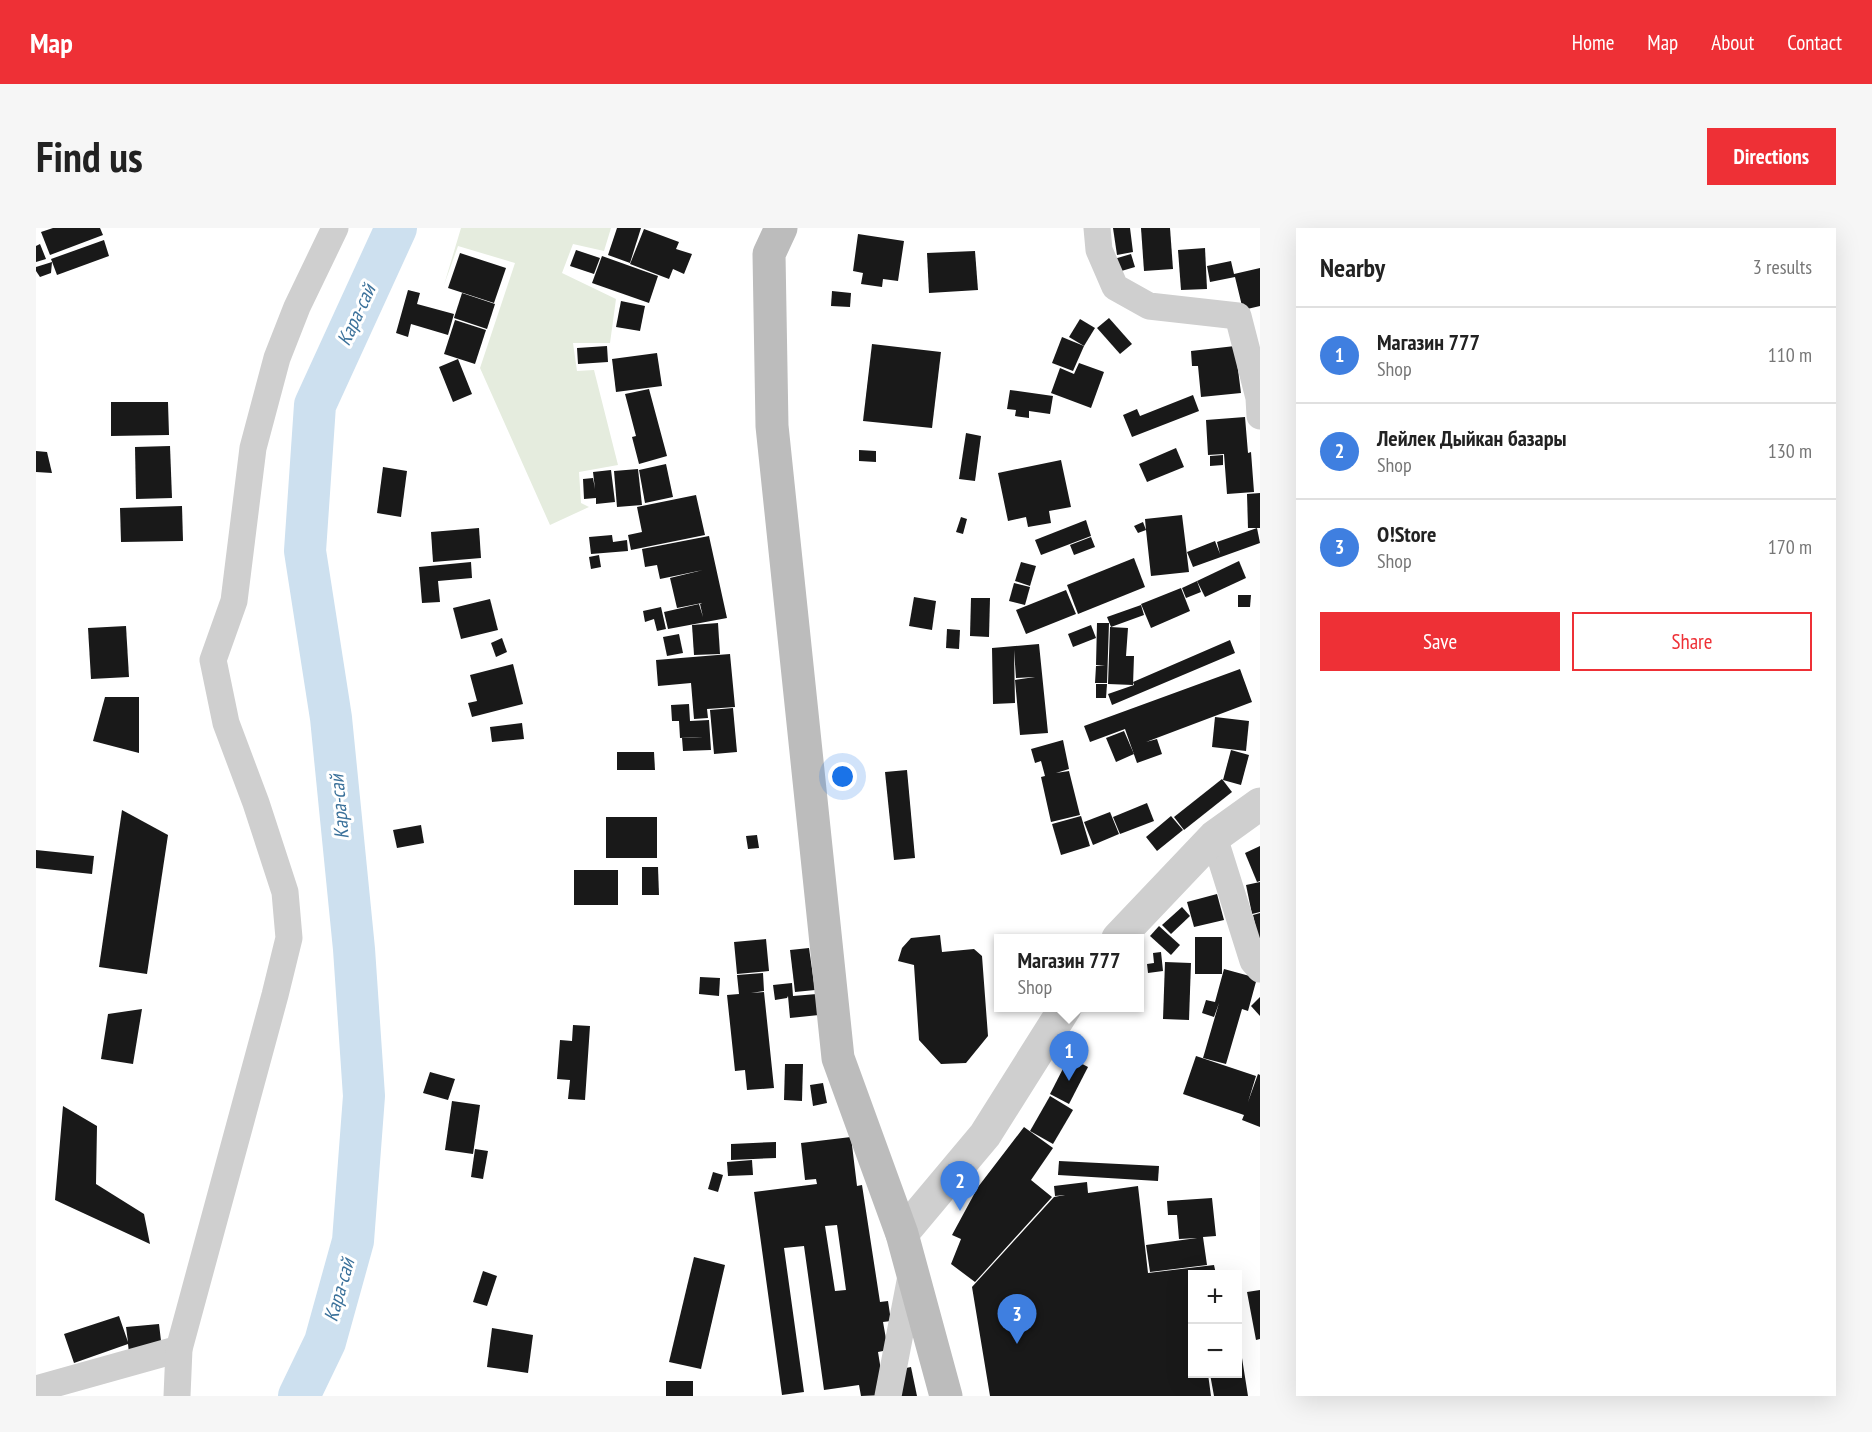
<!DOCTYPE html>
<html lang="en">
<head>
<meta charset="utf-8">
<style>
	body { margin:0; font-family:"PT Sans Narrow",sans-serif; background:#f6f6f6; color:#222 }
	.controls { position:absolute; right:18px; bottom:18px; display:grid; overflow:hidden; border-radius:0px; box-shadow:0 6px 24px #0002 }
	.controls button { width:54px; height:54px; display:grid; place-items:center; padding:0; border:0; border-bottom:2px solid #e0e0e0; background:#fff; color:#222; font:30px sans-serif }
	.you { position:absolute; left:807px; top:549px; width:21px; height:21px; margin:-15px; border:4px solid #fff; border-radius:50%; background:#1a73e8; box-shadow:0 0 0 9px #1a73e833 }
	.badge { display:grid; place-items:center; width:39px; height:39px; border-radius:50%; background:#ee3036; color:#fff; font-size:20px; font-weight:700 }
	.pin { position:absolute; translate:-50% -50px; filter:drop-shadow(0 2px 3px #0008) }
	.pin::after { content:''; position:absolute; top:32px; width:21px; height:18px; background:inherit; clip-path:polygon(0 0,100% 0,50% 100%) }
	.popup { position:absolute; left:958px; top:706px; width:150px; height:78px; box-sizing:border-box; display:grid; place-content:center; border-radius:0px; background:#fff; filter:drop-shadow(0 2px 4px #0005); font-size:20px; white-space:nowrap; color:#767676 }
	.popup b { font-size:22px; color:#222 }
	.popup::after { content:''; position:absolute; left:50%; top:100%; margin-left:-12px; border:12px solid transparent; border-top-color:#fff }
	.list { margin:0; padding:0; list-style:none }
	h2 { display:flex; justify-content:space-between; align-items:center; height:78px; margin:0; padding:0 24px; font-size:26px }
	h2 small { font-size:20px; font-weight:400; color:#767676 }
	.list li { display:grid; grid-template-columns:39px 1fr auto; gap:18px; align-items:center; box-sizing:border-box; height:96px; padding:0 24px; border-top:2px solid #e0e0e0 }
	.list b { display:block; font-size:22px; white-space:nowrap }
	.list p { margin:0; font-size:20px; white-space:nowrap; color:#767676 }
	.list em { font-size:20px; font-style:normal; color:#767676 }
	.actions { display:flex; gap:12px; padding:18px 24px }
	.actions a { flex:1; padding:14px 0; border:2px solid #ee3036; border-radius:0px; text-align:center; font-size:21px; color:#ee3036 }
	.actions .main { background:#ee3036; color:#fff }
	.map { position:relative; flex:none; width:1224px; height:1168px; overflow:hidden; border-radius:0px }
	header { display:flex; align-items:center; gap:36px; box-sizing:border-box; height:84px; padding:0 30px; background:#ee3036; color:#fff }
	header strong { font-size:28px }
	nav { display:flex; gap:33px; margin-inline-start:auto; font-size:21px }
	.intro { display:flex; align-items:center; justify-content:space-between; box-sizing:border-box; height:144px; padding:0 36px }
	h1 { margin:0; font-size:42px }
	.button { padding:15px 27px; border-radius:0px; background:#ee3036; color:#fff; font-size:21px; font-weight:700 }
	main { display:flex; gap:36px; padding:0 36px }
	aside { flex:1; background:#fff; border-radius:0px; box-shadow:0 6px 24px #0002 }
	.map>svg:first-child { display:block }
</style>
</head>
<body>
<header>
<strong>Map</strong>
<nav><a>Home</a><a>Map</a><a>About</a><a>Contact</a></nav>
</header>
<div class="intro"><h1>Find us</h1><a class="button">Directions</a></div>
<main>
<div class="map">
<svg width="1224" height="1168" viewBox="0 0 1224 1168">
	<rect width="100%" height="100%" fill="#fff"/>
	<!-- green -->
	<polygon fill="#e5ecde" points="425,0 575,0 568,23 537,16 526,45 580,71 574,115 537,115 541,143 558,142 582,237 543,244 545,275 553,279 514,297 444,140 479,35 422,18 408,57"/>
	<g fill="none" stroke-linecap="round" stroke-linejoin="round">
		<!-- river -->
		<polyline stroke="#cde0ef" stroke-width="42" points="263,1168 289,1114 317,1013 328,868 318,721 295,490 269,323 279,177 360,0"/>
	</g>
	<!-- building -->
	<g fill="#191919" fill-rule="evenodd">
		<polygon points="17,0 64,0 67,7 14,27 5,4"/>
		<polygon points="581,0 605,0 594,35 572,27"/>
		<polygon points="1077,0 1094,0 1097,24 1081,27"/>
		<polygon points="1105,0 1134,0 1137,41 1108,43"/>
		<polygon points="608,1 643,14 640,21 656,26 648,46 637,41 633,51 594,36"/>
		<polygon points="822,6 868,13 862,53 847,51 846,59 825,56 827,45 817,43"/>
		<polygon points="68,12 73,28 21,47 15,31"/>
		<polygon points="4,16 10,31 0,34 0,18"/>
		<polygon points="1169,20 1171,61 1145,62 1142,22"/>
		<polygon points="540,22 564,30 558,46 534,38"/>
		<polygon points="939,23 942,62 893,65 891,25"/>
		<polygon points="424,25 470,40 458,75 412,60"/>
		<polygon points="1095,26 1099,39 1082,44 1078,31"/>
		<polygon points="566,28 622,48 613,75 556,55"/>
		<polygon points="1195,33 1198,46 1224,40 1224,78 1207,82 1199,49 1174,54 1171,38"/>
		<polygon points="16,34 15,45 4,49 0,43 0,39"/>
		<polygon points="372,62 384,65 381,76 418,86 412,107 375,96 372,109 360,105"/>
		<polygon points="796,63 815,65 814,79 795,78"/>
		<polygon points="426,65 459,76 451,101 418,90"/>
		<polygon points="585,73 609,78 604,103 580,99"/>
		<polygon points="1073,90 1096,116 1084,126 1061,100"/>
		<polygon points="1044,91 1059,100 1048,118 1033,109"/>
		<polygon points="419,92 450,102 439,136 408,126"/>
		<polygon points="1026,109 1048,118 1037,143 1016,135"/>
		<polygon points="836,116 905,124 896,200 827,193"/>
		<polygon points="571,118 572,134 542,136 541,120"/>
		<polygon points="1199,118 1205,165 1165,169 1162,138 1156,138 1155,123"/>
		<polygon points="621,125 626,158 580,164 576,131"/>
		<polygon points="422,131 436,166 417,174 403,139"/>
		<polygon points="1043,135 1068,144 1055,180 1015,165 1024,140 1038,146"/>
		<polygon points="613,161 631,228 603,236 596,209 600,208 589,166"/>
		<polygon points="974,162 1017,168 1014,186 993,183 993,190 979,188 980,182 971,181"/>
		<polygon points="1157,167 1163,183 1096,209 1087,187 1101,181 1104,188"/>
		<polygon points="75,174 132,174 133,207 75,208"/>
		<polygon points="1209,189 1212,225 1215,224 1218,264 1191,266 1188,226 1172,227 1170,192"/>
		<polygon points="930,205 945,208 939,253 923,251"/>
		<polygon points="134,218 136,270 100,271 99,219"/>
		<polygon points="1140,220 1148,239 1111,254 1103,236"/>
		<polygon points="823,222 840,223 840,234 823,233"/>
		<polygon points="0,223 11,224 16,245 0,244"/>
		<polygon points="1187,227 1187,237 1174,238 1174,228"/>
		<polygon points="1025,232 1035,279 1013,283 1015,295 992,299 990,289 972,293 962,245"/>
		<polygon points="630,236 637,269 609,275 603,242"/>
		<polygon points="347,239 371,243 365,289 341,285"/>
		<polygon points="602,241 606,277 581,279 578,243"/>
		<polygon points="575,242 579,274 560,276 560,270 548,271 547,251 557,250 559,261 557,244"/>
		<polygon points="1224,265 1224,300 1212,300 1211,266"/>
		<polygon points="660,267 669,307 595,322 592,307 606,304 601,279"/>
		<polygon points="146,278 147,313 85,314 84,280"/>
		<polygon points="1146,287 1153,344 1115,348 1110,302 1102,305 1098,298 1107,294 1110,302 1109,291"/>
		<polygon points="925,289 931,291 927,306 920,304"/>
		<polygon points="1050,292 1055,308 1005,327 999,312"/>
		<polygon points="443,300 445,330 397,334 395,304"/>
		<polygon points="1221,300 1224,315 1157,339 1151,324 1179,313 1184,326 1181,314"/>
		<polygon points="576,307 577,314 591,312 592,323 555,326 553,309"/>
		<polygon points="673,308 691,390 632,401 628,384 663,376 667,389 664,376 666,375 641,380 634,350 667,342 624,351 621,337 609,339 606,321"/>
		<polygon points="1055,309 1059,319 1038,327 1034,317"/>
		<polygon points="563,327 565,339 555,341 553,329"/>
		<polygon points="1098,330 1109,359 1042,386 1031,357"/>
		<polygon points="1203,333 1210,350 1169,369 1161,353"/>
		<polygon points="435,334 436,350 402,353 404,374 386,375 383,339"/>
		<polygon points="985,334 1000,338 994,358 979,353"/>
		<polygon points="1161,353 1165,364 1150,370 1146,360"/>
		<polygon points="978,355 994,359 989,377 973,373"/>
		<polygon points="1145,360 1154,383 1115,400 1105,376"/>
		<polygon points="1030,362 1040,386 990,406 980,382"/>
		<polygon points="1202,367 1215,367 1214,379 1202,379"/>
		<polygon points="878,369 900,373 896,402 873,398"/>
		<polygon points="935,370 954,370 953,409 934,408"/>
		<polygon points="454,371 462,402 425,411 417,380"/>
		<polygon points="1105,377 1108,387 1075,399 1071,389"/>
		<polygon points="625,379 630,401 621,403 618,391 609,394 607,383"/>
		<polygon points="682,395 684,426 658,427 656,397"/>
		<polygon points="1061,395 1073,395 1071,455 1059,455 1060,438 1069,438 1060,437"/>
		<polygon points="1055,397 1060,410 1037,419 1032,406"/>
		<polygon points="90,398 93,449 55,451 52,400"/>
		<polygon points="1074,399 1092,400 1090,428 1098,428 1097,457 1072,456"/>
		<polygon points="911,401 924,402 923,421 910,420"/>
		<polygon points="643,406 647,425 631,428 627,409"/>
		<polygon points="466,410 471,424 460,429 455,415"/>
		<polygon points="1194,412 1199,425 1076,477 1072,466 1098,457 1097,454"/>
		<polygon points="1003,416 1012,505 984,507 979,452 999,449 980,450 978,422 979,475 957,476 956,420"/>
		<polygon points="694,426 699,479 671,481 672,490 658,491 655,455 622,458 620,432"/>
		<polygon points="477,436 487,476 436,489 432,475 441,473 434,447"/>
		<polygon points="1204,441 1216,474 1110,514 1121,511 1126,526 1101,535 1089,501 1054,514 1048,498"/>
		<polygon points="1060,456 1071,456 1070,470 1060,470"/>
		<polygon points="69,469 103,469 103,525 57,513"/>
		<polygon points="653,476 654,493 673,492 675,522 647,523 646,510 667,509 644,510 643,493 636,493 635,477"/>
		<polygon points="697,480 701,524 678,526 674,482"/>
		<polygon points="1179,489 1213,493 1210,523 1176,519"/>
		<polygon points="486,495 488,511 456,514 454,499"/>
		<polygon points="1088,503 1098,526 1080,534 1070,510"/>
		<polygon points="1027,512 1033,541 1020,545 1033,543 1044,587 1015,594 1005,549 1009,548 1005,533 999,535 995,521"/>
		<polygon points="1195,522 1213,527 1205,557 1187,552"/>
		<polygon points="581,524 618,524 619,542 581,542"/>
		<polygon points="871,542 879,630 858,632 849,544"/>
		<polygon points="1186,551 1196,564 1148,602 1138,589"/>
		<polygon points="1111,575 1118,593 1084,606 1077,589"/>
		<polygon points="86,582 132,607 111,746 63,739"/>
		<polygon points="1074,584 1083,606 1057,617 1048,594"/>
		<polygon points="1045,588 1054,618 1025,627 1016,596"/>
		<polygon points="1135,588 1147,602 1121,623 1110,609"/>
		<rect x="570" y="589" width="51" height="41"/>
		<polygon points="385,597 388,615 361,620 357,602"/>
		<polygon points="721,607 723,620 712,621 710,608"/>
		<polygon points="1224,618 1224,653 1221,654 1209,625"/>
		<polygon points="0,622 58,628 56,646 0,640"/>
		<polygon points="606,639 622,639 623,667 606,667"/>
		<rect x="538" y="642" width="44" height="35"/>
		<polygon points="1224,654 1224,684 1216,686 1210,657"/>
		<polygon points="1181,666 1188,692 1158,699 1151,674"/>
		<polygon points="1146,679 1154,688 1135,706 1126,697"/>
		<polygon points="1224,685 1224,714 1223,714 1217,687"/>
		<polygon points="1123,698 1144,717 1135,727 1114,708"/>
		<polygon points="904,707 906,724 938,721 946,728 952,808 930,835 905,836 883,812 878,737 862,733 866,720 875,710"/>
		<rect x="1159" y="709" width="27" height="37"/>
		<polygon points="730,711 733,743 701,746 698,714"/>
		<polygon points="773,720 779,762 759,764 754,722"/>
		<polygon points="1125,724 1127,743 1112,745 1111,736 1118,735 1117,725"/>
		<polygon points="1129,734 1155,735 1153,792 1127,791"/>
		<polygon points="1188,741 1221,750 1212,783 1206,781 1190,836 1167,830 1183,775 1178,789 1166,785 1170,772 1179,774"/>
		<polygon points="727,745 728,763 715,765 728,764 738,860 711,862 709,842 699,843 691,767 703,766 701,747"/>
		<polygon points="664,749 684,750 683,768 663,766"/>
		<polygon points="756,755 757,768 781,766 783,787 754,790 752,768 751,770 739,772 737,757"/>
		<polygon points="1224,769 1224,788 1215,778"/>
		<polygon points="106,781 97,836 65,831 72,786"/>
		<polygon points="537,797 554,798 549,872 532,871 534,852 521,851 524,812 536,813"/>
		<polygon points="1160,828 1220,848 1212,874 1222,846 1224,847 1224,899 1206,892 1208,887 1147,866"/>
		<polygon points="1033,829 1052,839 1033,876 1014,866"/>
		<polygon points="749,836 767,836 766,873 748,872"/>
		<polygon points="394,844 419,851 412,872 387,865"/>
		<polygon points="787,855 791,875 777,878 774,857"/>
		<polygon points="1014,868 1037,882 1017,916 994,903"/>
		<polygon points="416,873 444,877 437,926 409,922"/>
		<polygon points="27,878 61,898 60,956 108,986 114,1016 19,972"/>
		<polygon points="988,899 1017,920 995,952 1016,969 939,1054 915,1036 925,1011 916,1007 942,959"/>
		<path d="M815 909 821 958 826 957 844 1074 852 1073 855 1093 847 1094 852 1122 842 1124 849 1167 825 1168 823 1157 788 1162 768 1018 748 1020 768 1164 746 1167 718 964 781 956 780 951 769 952 765 915ZM801 997 810 1062 799 1063 789 998Z"/>
		<polygon points="740,914 740,930 695,932 695,916"/>
		<polygon points="439,921 452,923 447,951 435,949"/>
		<polygon points="716,932 717,947 692,948 691,934"/>
		<polygon points="1023,933 1123,938 1122,953 1022,947"/>
		<polygon points="677,944 687,947 682,964 672,961"/>
		<polygon points="1051,954 1052,965 1102,958 1112,1045 1178,1037 1180,1046 1156,1046 1156,1146 1172,1146 1175,1168 954,1168 936,1059 1018,969 1029,967 1019,968 1018,958"/>
		<polygon points="1176,970 1180,1008 1167,1009 1171,1037 1114,1044 1110,1017 1161,1010 1143,1011 1141,987 1132,987 1131,973"/>
		<polygon points="658,1029 689,1037 665,1141 633,1134"/>
		<polygon points="447,1043 461,1048 451,1078 437,1074"/>
		<polygon points="1224,1062 1224,1111 1220,1112 1211,1064"/>
		<polygon points="83,1088 92,1114 90,1099 123,1096 126,1121 93,1125 92,1116 38,1135 28,1106"/>
		<polygon points="456,1100 497,1107 492,1145 451,1139"/>
		<polygon points="1203,1111 1212,1168 1178,1168 1174,1146 1202,1146"/>
		<polygon points="875,1139 881,1168 865,1168 865,1141"/>
		<rect x="630" y="1153" width="27" height="15"/>
	</g>
	<g fill="none" stroke-linecap="round" stroke-linejoin="round">
		<!-- minor -->
		<g stroke="#cfcfcf" stroke-width="27">
			<polyline points="1061,0 1063,22 1079,59 1113,78 1202,88 1223,170 1224,188"/>
			<polyline points="1178,609 1217,733 1224,741"/>
			<polyline points="0,1161 143,1121"/>
			<polyline points="141,1168 143,1121 239,767 253,710 249,664 220,575 190,495 177,432 198,373 217,220 241,130 261,79 299,0"/>
			<polyline points="852,1168 876,1043"/>
		</g>
		<!-- tertiary -->
		<g stroke="#cfcfcf" stroke-width="33">
			<polyline points="1082,710 1178,609 1224,576"/>
			<polyline points="866,1006 949,907 1029,780"/>
		</g>
		<!-- secondary -->
		<polyline stroke="#bcbcbc" stroke-width="33" points="745,0 733,26 736,198 802,830 866,1006 910,1168"/>
	</g>
	<g text-anchor="middle" dominant-baseline="central" stroke-width="6" stroke-linejoin="round" paint-order="stroke">
		<!-- water labels -->
		<g font-size="20" font-style="italic" fill="#3b719a" stroke="#fff">
			<text transform="translate(320 87) rotate(-65)">Кара-сай</text>
			<text transform="translate(303 579) rotate(-95)">Кара-сай</text>
			<text transform="translate(303 1062) rotate(-74)">Кара-сай</text>
		</g>
	</g>
</svg>
<div class="controls">
<button>+</button>
<button>−</button>
</div>
<div class="you"></div>
<div class="pin badge" style="left:1033px;top:853px;background:#3f7fe0">1</div>
<div class="popup"><b>Магазин 777</b>Shop</div>
<div class="pin badge" style="left:924px;top:983px;background:#3f7fe0">2</div>
<div class="pin badge" style="left:981px;top:1116px;background:#3f7fe0">3</div>
</div>
<aside>
<h2>Nearby<small>3 results</small></h2>
<ul class="list">
<li><span class="badge" style="background:#3f7fe0">1</span><div><b>Магазин 777</b><p>Shop</p></div><em>110 m</em></li>
<li><span class="badge" style="background:#3f7fe0">2</span><div><b>Лейлек Дыйкан базары</b><p>Shop</p></div><em>130 m</em></li>
<li><span class="badge" style="background:#3f7fe0">3</span><div><b>O!Store</b><p>Shop</p></div><em>170 m</em></li>
</ul>
<div class="actions"><a class="main">Save</a><a>Share</a></div>
</aside>
</main>
</body>
</html>
